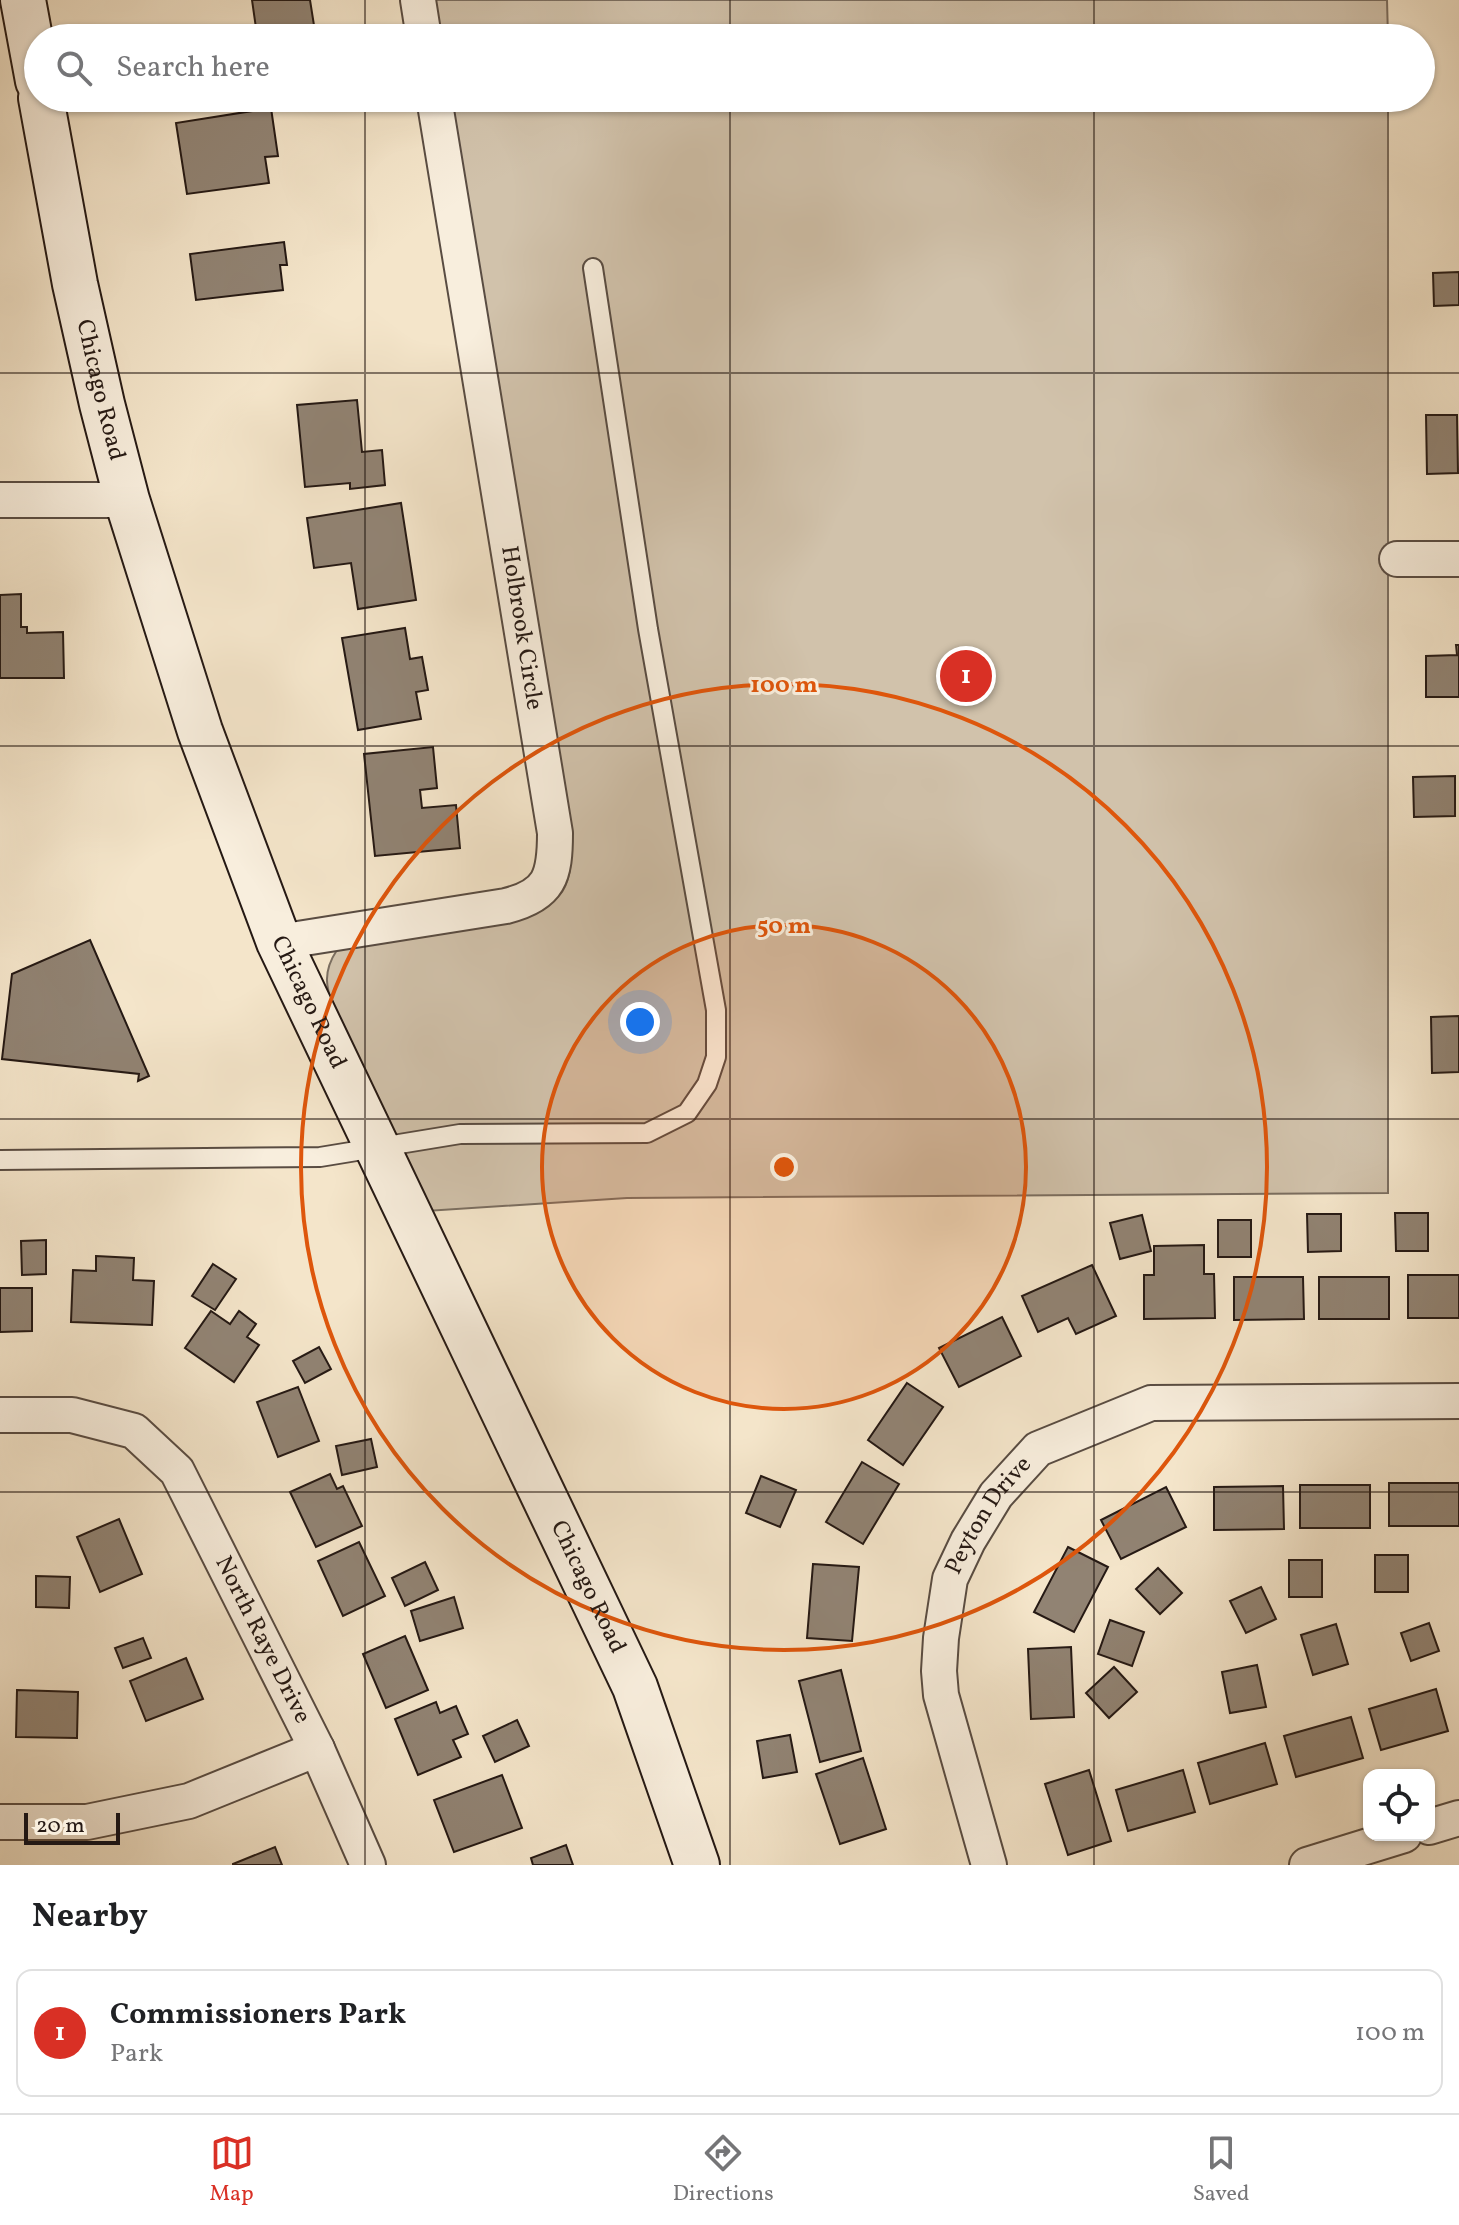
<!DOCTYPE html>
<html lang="en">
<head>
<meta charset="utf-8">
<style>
	body { margin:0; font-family:Vollkorn,serif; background:#f2f2f2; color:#202124 }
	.controls { position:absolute; right:24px; bottom:24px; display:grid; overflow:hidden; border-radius:16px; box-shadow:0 2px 6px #0004 }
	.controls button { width:72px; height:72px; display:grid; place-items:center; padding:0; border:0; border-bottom:2px solid #e0e0e0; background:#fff; color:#202124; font:40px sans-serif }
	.scale { position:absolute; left:24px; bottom:20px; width:96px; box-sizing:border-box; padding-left:8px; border:4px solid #251914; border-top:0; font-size:22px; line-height:28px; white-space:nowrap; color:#251914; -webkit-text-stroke:6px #f8eedd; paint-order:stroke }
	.you { position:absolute; left:640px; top:1022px; width:28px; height:28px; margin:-20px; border:6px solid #fff; border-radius:50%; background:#1a73e8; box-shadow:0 0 0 12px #1a73e833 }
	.badge { display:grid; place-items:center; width:52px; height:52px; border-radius:50%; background:#d93025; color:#fff; font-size:26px; font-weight:700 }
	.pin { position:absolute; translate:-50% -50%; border:4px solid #fff; box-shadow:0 2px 8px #0006 }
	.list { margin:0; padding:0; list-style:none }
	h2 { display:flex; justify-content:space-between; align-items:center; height:104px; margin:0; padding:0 32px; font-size:34px }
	h2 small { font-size:26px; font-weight:400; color:#757577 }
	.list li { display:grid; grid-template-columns:52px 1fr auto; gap:24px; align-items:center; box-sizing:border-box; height:128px; margin:0 16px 16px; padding:0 16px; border:2px solid #e0e0e0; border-radius:16px }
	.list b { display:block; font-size:30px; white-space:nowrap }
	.list p { margin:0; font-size:26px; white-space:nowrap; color:#757577 }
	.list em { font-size:26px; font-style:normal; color:#757577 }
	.icon { flex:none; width:44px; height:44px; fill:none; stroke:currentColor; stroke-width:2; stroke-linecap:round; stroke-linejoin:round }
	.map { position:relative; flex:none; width:1459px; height:1865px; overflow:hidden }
	.search { position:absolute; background:#fff; box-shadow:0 2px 6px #0004; left:24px; right:24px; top:24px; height:88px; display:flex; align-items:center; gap:20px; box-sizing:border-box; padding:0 28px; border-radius:44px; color:#757577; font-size:30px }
	.sheet { height:248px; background:#fff }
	nav { display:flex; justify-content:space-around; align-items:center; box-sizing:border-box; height:112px; border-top:2px solid #e0e0e0; background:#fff; font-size:22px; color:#757577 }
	nav a { display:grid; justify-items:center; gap:4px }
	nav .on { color:#d93025 }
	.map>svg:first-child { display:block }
</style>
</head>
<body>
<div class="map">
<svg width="1459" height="1865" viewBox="0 0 1459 1865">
	<rect width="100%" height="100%" fill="#f4e5ca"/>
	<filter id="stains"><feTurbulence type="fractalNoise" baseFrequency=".0025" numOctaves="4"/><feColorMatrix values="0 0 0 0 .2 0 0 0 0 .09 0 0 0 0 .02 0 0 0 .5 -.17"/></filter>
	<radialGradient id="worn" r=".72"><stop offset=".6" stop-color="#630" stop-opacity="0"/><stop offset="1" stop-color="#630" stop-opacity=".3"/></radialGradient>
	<!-- green -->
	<g fill="#d1c2ab" stroke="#7b6e60" stroke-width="2">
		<polygon points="434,0 1387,0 1388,38 440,38"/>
		<path d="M450 98H1388V1193L627 1198 426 1211 335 1015C327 989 321 974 337 950L542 910C548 905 557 899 562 892 573 875 571 853 571 833Z"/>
	</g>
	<!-- building -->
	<g fill="#918373" stroke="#251914" stroke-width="2">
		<polygon points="252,0 310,0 316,38 246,38 245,36 257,35"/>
		<polygon points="271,108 278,156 265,157 269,183 187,194 176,123"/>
		<polygon points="284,242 287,265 280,265 283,290 196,300 190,254"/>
		<polygon points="1459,272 1459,305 1434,306 1433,273"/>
		<polygon points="357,400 362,452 382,450 385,485 350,489 350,483 305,487 297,405"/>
		<polygon points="1426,415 1457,415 1458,473 1427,474"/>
		<polygon points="401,503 416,600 358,609 351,563 314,568 307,518"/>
		<polygon points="21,594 21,627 27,627 27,633 63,632 64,678 0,678 0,595"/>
		<polygon points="405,628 410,659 422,657 428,690 416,692 421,719 358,730 342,638"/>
		<polygon points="1456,645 1459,645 1459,697 1426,697 1426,656 1457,655"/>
		<polygon points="433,747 437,788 420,790 422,808 456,805 460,848 375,856 364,754"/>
		<polygon points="1455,776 1455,816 1414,817 1413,777"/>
		<polygon points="90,940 149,1076 138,1081 139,1074 2,1059 12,974"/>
		<polygon points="1459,1016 1459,1072 1432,1073 1431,1017"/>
		<polygon points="1395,1213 1428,1213 1428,1251 1396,1251"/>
		<polygon points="1307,1214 1341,1214 1341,1251 1308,1252"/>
		<polygon points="1142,1215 1151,1251 1120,1259 1110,1223"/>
		<rect x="1218" y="1220" width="33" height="37"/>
		<polygon points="46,1240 46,1274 22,1275 21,1241"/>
		<polygon points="1204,1245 1204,1274 1214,1274 1215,1318 1144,1319 1144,1275 1154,1275 1154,1246"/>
		<polygon points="96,1256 134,1258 133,1280 154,1281 152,1325 71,1322 73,1270 96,1271"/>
		<polygon points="213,1264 236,1279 215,1310 192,1296"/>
		<polygon points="1092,1265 1116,1316 1076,1334 1068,1318 1038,1332 1022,1296"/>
		<rect x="1408" y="1275" width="51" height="43"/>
		<polygon points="1234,1277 1303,1277 1304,1319 1234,1320"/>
		<rect x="1319" y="1277" width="70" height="42"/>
		<polygon points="0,1288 32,1288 32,1331 0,1332"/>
		<polygon points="211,1311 230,1324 239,1311 256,1324 247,1337 259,1345 234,1382 185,1348"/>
		<polygon points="1002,1317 1021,1356 959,1387 939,1348"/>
		<polygon points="319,1347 331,1369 305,1383 293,1361"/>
		<polygon points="907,1383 943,1407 903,1465 868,1440"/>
		<polygon points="298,1387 319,1441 278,1457 257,1402"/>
		<polygon points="371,1439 377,1467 342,1475 336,1446"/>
		<polygon points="862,1462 899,1484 863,1544 826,1522"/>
		<polygon points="330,1474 337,1489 343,1486 362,1526 316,1547 290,1492"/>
		<polygon points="761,1476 796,1490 780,1527 746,1513"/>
		<rect x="1389" y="1483" width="70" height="43"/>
		<rect x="1300" y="1485" width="70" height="43"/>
		<polygon points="1283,1486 1284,1529 1214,1530 1214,1487"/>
		<polygon points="1166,1487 1186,1527 1121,1559 1101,1520"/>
		<polygon points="119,1519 142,1574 100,1592 77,1537"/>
		<polygon points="359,1542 385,1596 343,1616 318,1561"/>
		<polygon points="1068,1547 1108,1567 1074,1632 1034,1612"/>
		<rect x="1375" y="1555" width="33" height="37"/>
		<rect x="1289" y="1560" width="33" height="37"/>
		<polygon points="425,1562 438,1590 405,1606 392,1578"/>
		<polygon points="813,1564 859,1567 852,1641 807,1638"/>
		<polygon points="1158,1568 1182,1593 1160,1614 1136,1589"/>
		<polygon points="36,1576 70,1577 69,1608 36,1607"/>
		<polygon points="1261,1587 1276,1619 1246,1633 1230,1601"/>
		<polygon points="454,1597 463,1628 420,1641 411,1611"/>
		<polygon points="1110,1620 1144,1632 1132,1666 1098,1654"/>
		<polygon points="1429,1623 1439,1651 1411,1661 1401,1633"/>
		<polygon points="1336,1624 1348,1664 1313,1675 1301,1635"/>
		<polygon points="405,1636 428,1690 386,1708 363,1654"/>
		<polygon points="143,1638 151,1658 123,1668 115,1648"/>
		<polygon points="1071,1647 1074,1717 1031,1719 1028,1649"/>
		<polygon points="186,1658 203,1699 146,1721 130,1681"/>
		<polygon points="1257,1665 1266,1707 1230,1713 1222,1672"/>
		<polygon points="1114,1667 1137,1692 1109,1718 1086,1693"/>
		<polygon points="841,1670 861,1751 820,1762 799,1681"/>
		<polygon points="1436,1689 1448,1731 1381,1750 1369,1709"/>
		<polygon points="17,1690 78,1692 77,1738 16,1737"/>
		<polygon points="436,1702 440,1713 456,1706 468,1734 453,1740 461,1757 418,1775 395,1719"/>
		<polygon points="1351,1717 1363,1758 1296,1777 1284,1736"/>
		<polygon points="517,1720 529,1746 495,1762 483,1736"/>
		<polygon points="790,1735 797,1772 763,1778 757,1741"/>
		<polygon points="1265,1743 1277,1784 1210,1804 1198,1763"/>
		<polygon points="863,1758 886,1829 840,1844 816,1774"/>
		<polygon points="1089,1770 1111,1841 1068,1855 1045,1784"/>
		<polygon points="1183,1770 1195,1812 1128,1831 1116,1790"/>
		<polygon points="502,1775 522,1828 454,1852 434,1800"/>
		<polygon points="566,1845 573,1865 533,1865 531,1858"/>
		<polygon points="275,1847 282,1865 233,1865 233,1864"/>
	</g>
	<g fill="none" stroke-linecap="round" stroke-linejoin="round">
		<!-- lane casing -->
		<g stroke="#594c42" stroke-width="22">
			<polyline id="lane" points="0,1160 320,1157 460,1134 647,1133 687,1113 707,1084 716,1057 716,1010 648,629 593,268"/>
		</g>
		<!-- street casing -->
		<g stroke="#594c42" stroke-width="38">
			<g id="street">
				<polyline points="418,0 424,38"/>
				<polyline points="0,500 127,500"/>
				<polyline points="1397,559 1459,559"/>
				<path d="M279 942 506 906C550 895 555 876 555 833L434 98"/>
				<path id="s1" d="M0 1415H72L134 1431 177 1471 317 1749 368 1865"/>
				<polyline points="0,1822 87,1822 189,1801 317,1749"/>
				<polyline points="1429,1827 1459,1818"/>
				<path id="s2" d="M989 1865 941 1695 939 1671 941 1638 950 1579 968 1541 996 1495 1038 1449 1151 1403 1459 1401"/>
				<polyline points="1307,1865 1404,1835"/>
			</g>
		</g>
		<!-- secondary casing -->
		<g stroke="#251914" stroke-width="48">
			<g id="secondary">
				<polyline points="23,0 38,81"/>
				<path id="s3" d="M41 98 75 284 102 404 127 500 200 731 279 942 635 1687 697 1865"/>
			</g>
		</g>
		<!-- lane -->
		<use href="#lane" stroke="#f8eedd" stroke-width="18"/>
		<!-- street -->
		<use href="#street" stroke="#f8eedd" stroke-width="34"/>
		<!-- secondary -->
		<use href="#secondary" stroke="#f8eedd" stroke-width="44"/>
	</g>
	<!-- grid -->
	<path fill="none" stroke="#251914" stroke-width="2" stroke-opacity="0.55" d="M365 0V38M730 0V38M1094 0V38M365 98V1865M730 98V1865M1094 98V1865M0 373H1459M0 746H1459M0 1119H1459M0 1492H1459"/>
	<!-- distance rings -->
	<circle cx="784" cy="1167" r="242" fill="#de560c" fill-opacity=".12"/>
	<g fill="none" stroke="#de560c" stroke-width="4">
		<circle cx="784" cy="1167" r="242"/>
		<circle cx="784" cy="1167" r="483"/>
	</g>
	<g text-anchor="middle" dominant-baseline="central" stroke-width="6" stroke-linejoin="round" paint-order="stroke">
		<!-- street labels -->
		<g font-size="24" fill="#251914" stroke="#f8eedd">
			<text stroke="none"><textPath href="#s3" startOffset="298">Chicago Road</textPath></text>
			<text transform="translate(521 628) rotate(81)">Holbrook Circle</text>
			<text stroke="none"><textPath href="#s3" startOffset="946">Chicago Road</textPath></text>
			<text stroke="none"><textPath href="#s2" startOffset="368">Peyton Drive</textPath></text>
			<text stroke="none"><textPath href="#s3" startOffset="1594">Chicago Road</textPath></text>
			<text stroke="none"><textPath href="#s1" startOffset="384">North Raye Drive</textPath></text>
		</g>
	</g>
	<circle cx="784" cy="1167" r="12" fill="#de560c" stroke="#f8eedd" stroke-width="4"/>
	<g font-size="24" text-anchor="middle" font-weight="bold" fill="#de560c" stroke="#f8eedd" stroke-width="6" stroke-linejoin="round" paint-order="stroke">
		<text x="784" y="692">100 m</text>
		<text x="784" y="933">50 m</text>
	</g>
	<rect width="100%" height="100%" filter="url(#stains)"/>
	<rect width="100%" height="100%" fill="url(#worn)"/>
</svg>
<div class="controls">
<button><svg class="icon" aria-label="locate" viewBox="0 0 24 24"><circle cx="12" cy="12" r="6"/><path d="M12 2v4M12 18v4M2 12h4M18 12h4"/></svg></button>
</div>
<div class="scale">20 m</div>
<div class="you"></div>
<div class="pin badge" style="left:966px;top:676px">1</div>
<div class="search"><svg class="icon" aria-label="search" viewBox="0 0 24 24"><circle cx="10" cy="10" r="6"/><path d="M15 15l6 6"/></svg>Search here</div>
</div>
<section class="sheet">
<h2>Nearby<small></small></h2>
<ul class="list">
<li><span class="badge">1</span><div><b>Commissioners Park</b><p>Park</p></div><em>100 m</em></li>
</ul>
</section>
<nav>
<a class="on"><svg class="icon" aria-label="map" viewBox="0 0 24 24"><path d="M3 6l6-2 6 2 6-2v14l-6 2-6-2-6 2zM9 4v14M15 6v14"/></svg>Map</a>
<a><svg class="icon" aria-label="directions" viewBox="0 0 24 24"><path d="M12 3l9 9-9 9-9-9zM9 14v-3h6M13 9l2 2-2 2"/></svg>Directions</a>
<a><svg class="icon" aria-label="saved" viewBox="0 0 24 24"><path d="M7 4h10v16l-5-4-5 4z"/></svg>Saved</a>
</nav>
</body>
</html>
